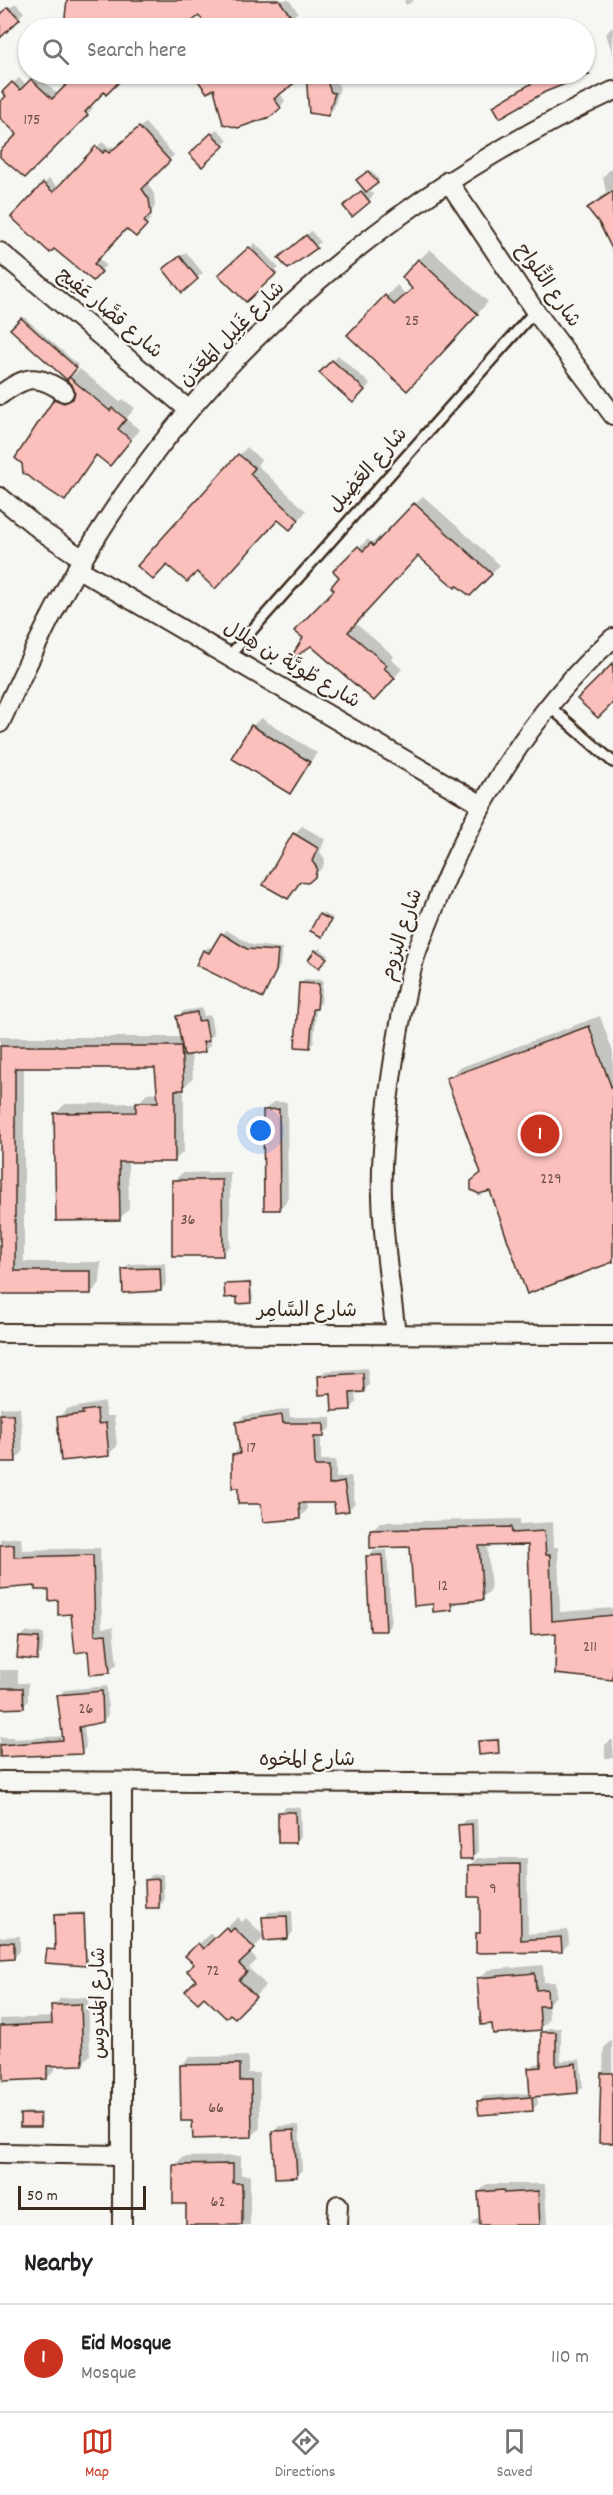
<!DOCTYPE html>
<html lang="en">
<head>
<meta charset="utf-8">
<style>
	body { margin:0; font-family:Dekko,"Playpen Sans Arabic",sans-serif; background:#f2f2f2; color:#202124 }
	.scale { position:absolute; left:18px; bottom:15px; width:128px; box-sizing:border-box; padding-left:6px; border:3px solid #3b2a1e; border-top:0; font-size:16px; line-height:21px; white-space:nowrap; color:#3b2a1e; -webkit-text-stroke:4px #f6f6f2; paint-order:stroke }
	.you { position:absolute; left:261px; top:1131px; width:21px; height:21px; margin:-15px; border:4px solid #fff; border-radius:50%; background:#1a73e8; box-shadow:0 0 0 9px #1a73e833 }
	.badge { display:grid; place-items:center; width:39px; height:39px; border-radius:50%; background:#c8321e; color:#fff; font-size:20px; font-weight:700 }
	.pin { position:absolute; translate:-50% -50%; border:3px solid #fff; box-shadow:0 2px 6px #0006 }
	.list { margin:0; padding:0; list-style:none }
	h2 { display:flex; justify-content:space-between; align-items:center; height:78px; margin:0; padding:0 24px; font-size:26px }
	h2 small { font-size:20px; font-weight:400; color:#757577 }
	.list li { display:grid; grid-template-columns:39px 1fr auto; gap:18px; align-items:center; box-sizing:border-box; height:108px; padding:0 24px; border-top:2px solid #e0e0e0 }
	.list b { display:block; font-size:22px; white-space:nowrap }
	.list p { margin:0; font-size:20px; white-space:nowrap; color:#757577 }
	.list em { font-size:20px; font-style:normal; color:#757577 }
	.icon { flex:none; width:33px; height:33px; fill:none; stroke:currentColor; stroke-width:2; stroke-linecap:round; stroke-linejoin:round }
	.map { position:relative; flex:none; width:613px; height:2225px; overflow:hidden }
	.search { position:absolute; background:#fff; box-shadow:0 2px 4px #0004; left:18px; right:18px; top:18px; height:66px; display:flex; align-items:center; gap:15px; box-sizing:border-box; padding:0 21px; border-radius:33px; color:#757577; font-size:22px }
	.sheet { height:186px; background:#fff }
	nav { display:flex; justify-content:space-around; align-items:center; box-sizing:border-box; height:84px; border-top:2px solid #e0e0e0; background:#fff; font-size:16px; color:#757577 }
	nav a { display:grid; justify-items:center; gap:3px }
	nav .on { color:#c8321e }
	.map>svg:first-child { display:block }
</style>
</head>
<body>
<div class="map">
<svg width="613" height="2225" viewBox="0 0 613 2225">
	<rect width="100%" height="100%" fill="#f6f6f2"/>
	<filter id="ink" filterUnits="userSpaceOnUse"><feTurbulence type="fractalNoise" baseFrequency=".0167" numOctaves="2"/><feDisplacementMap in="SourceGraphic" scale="12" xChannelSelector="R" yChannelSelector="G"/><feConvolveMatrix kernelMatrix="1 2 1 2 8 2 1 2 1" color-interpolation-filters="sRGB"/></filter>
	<g filter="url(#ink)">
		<!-- shadow -->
		<g fill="#0003">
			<polygon points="69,0 289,0 298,12 277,28 211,28 200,14 178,28 158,28 152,21 143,28 79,28 67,16"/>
			<polygon points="404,0 415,0 406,5"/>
			<polygon points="15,3 24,12 0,36 0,17"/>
			<polygon points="611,28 613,28 613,55 606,34"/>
			<polygon points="79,74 124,74 106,93 104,90 90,105 93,108 25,176 0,155 19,134 0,116 0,104 8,96 4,92 19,78 27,86 38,75 58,95"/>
			<polygon points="195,74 304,74 280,93 285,101 280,107 215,86 208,91"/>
			<polygon points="307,74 330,74 340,87 334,108 328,114 311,112"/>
			<polygon points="538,74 580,74 575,78 495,106 540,78"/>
			<polygon points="145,123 174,155 147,182 154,194 155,207 148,215 151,219 136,235 127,227 98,258 106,265 93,279 13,217 49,179 59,188 102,142 109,148 112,146 116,149"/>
			<polygon points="217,129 228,140 202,165 191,154"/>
			<polygon points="613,166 613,248 600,222 589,208 606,193 603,177"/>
			<polygon points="371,170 379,180 369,189 374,195 352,215 350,201 365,189 361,178"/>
			<polygon points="311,231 321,242 288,267 285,254"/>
			<polygon points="255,243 279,268 246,300 225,270"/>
			<polygon points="430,249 488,302 418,378 350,335 397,285 406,295 414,288 419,260"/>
			<polygon points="186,252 203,273 197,278 171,264"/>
			<polygon points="24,317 78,365 67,377 13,329"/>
			<polygon points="338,355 370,384 359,396 321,373"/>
			<polygon points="80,369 120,402 123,399 135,408 126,419 140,430 110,464 98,455 65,499 56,400 65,390 75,394 77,392 70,378"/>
			<polygon points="247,447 261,460 257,465 306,511 298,521 278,518 197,570 167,563 139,566"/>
			<polygon points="423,496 500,565 469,594 419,554 355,623 394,656 391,659 402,669 374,699 311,644 341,577 335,571 368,539 372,543 380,536 382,539"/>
			<polygon points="261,718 317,753 289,792 252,726"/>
			<polygon points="302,826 325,839 320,852 325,859 323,867 314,876 302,881 288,897 294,834"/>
			<polygon points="323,913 333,918 322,936 321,915"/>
			<polygon points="226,930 252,945 282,948 280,966 263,996 204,951 208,947 213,949"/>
			<polygon points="319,948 328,955 322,964 310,960"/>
			<polygon points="305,979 323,980 321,1003 316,1008 314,1042 310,1047 301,984"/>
			<polygon points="202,1008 204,1016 210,1015 214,1034 209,1039 210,1045 205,1051 191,1053 193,1078 184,1087 184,1151 175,1160 128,1161 129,1209 119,1219 55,1114 65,1104 138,1103 148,1093 158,1093 157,1067 24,1066 24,1262 101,1262 100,1283 91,1293 0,1292 0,1037 182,1037 178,1017 183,1011"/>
			<polygon points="600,1016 613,1052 613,1261 491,1190 448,1079 459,1068"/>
			<polygon points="273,1102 287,1102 288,1200 280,1208 265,1110"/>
			<polygon points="230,1172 230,1246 222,1254 174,1181 182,1173"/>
			<polygon points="165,1263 166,1284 161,1290 124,1270 129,1264"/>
			<polygon points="251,1281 253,1299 250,1301 226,1285"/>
			<polygon points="368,1368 369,1385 364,1391 355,1391 356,1403 351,1408 332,1393 319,1376 325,1371"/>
			<polygon points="105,1402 106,1416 114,1416 117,1446 108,1455 59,1417 67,1409"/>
			<polygon points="20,1407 23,1452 15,1460 0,1461 0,1408"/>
			<polygon points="289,1409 290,1417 331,1417 331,1428 321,1435 321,1460 336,1460 336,1478 351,1476 355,1503 348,1510 335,1502 306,1502 307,1510 300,1517 263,1502 240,1487 233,1455 241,1447 237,1423 244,1416"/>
			<polygon points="520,1519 520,1524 553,1522 554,1547 558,1547 560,1612 613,1608 613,1678 557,1632 532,1634 530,1543 487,1544 491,1590 482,1598 459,1600 451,1609 434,1603 411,1546 371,1531 380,1522"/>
			<polygon points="21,1537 22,1550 100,1548 102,1628 113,1627 117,1664 109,1672 89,1650 73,1613 50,1588 37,1585 0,1587 0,1539"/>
			<polygon points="387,1550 391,1624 386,1630 368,1557 373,1551"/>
			<polygon points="26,1632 44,1633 42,1653 36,1659 20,1637"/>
			<polygon points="0,1670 18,1670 18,1683 28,1683 28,1701 23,1707 0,1707"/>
			<polygon points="107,1686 108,1715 103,1721 84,1724 86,1747 81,1753 0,1755 0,1737 13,1737 13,1739 64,1736 59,1696 64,1690"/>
			<polygon points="500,1738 499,1752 479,1742 482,1740"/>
			<polygon points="611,1740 613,1740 613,1758 605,1758 605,1745"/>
			<polygon points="285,1807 300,1807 301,1836 295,1841 279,1813"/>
			<polygon points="477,1819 478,1852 472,1857 460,1825 465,1820"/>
			<polygon points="477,1858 527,1858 528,1934 568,1930 569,1943 562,1951 478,1934 482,1930 482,1896 470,1865"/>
			<polygon points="163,1874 164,1901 159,1906 146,1880 152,1875"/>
			<polygon points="292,1911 293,1932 288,1938 264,1918 269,1912"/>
			<polygon points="85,1912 87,1962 85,1965 48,1950 57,1948 55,1915 58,1913"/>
			<polygon points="238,1917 242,1922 246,1918 265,1937 249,1952 257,1960 249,1968 266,1985 235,2016 198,1980 196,1964 188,1956 210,1933 215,1939"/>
			<polygon points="20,1936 20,1951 14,1958 0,1958 0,1937"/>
			<polygon points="543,1965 544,1982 555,1982 556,1996 548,2004 549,2020 540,2029 493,2022 479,1979 488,1970"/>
			<polygon points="88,1997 90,2055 82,2063 54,2064 55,2070 47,2078 0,2061 0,2019 53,2017 53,2006 61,1998"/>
			<polygon points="548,2028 561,2028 561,2061 580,2059 583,2087 578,2092 537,2095 538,2104 533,2109 479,2102 484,2096 531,2093 529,2069 535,2064 542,2063 542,2033"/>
			<polygon points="612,2039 613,2141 600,2141 604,2048"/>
			<polygon points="248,2056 248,2073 259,2073 260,2128 252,2136 194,2119 181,2065 190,2057"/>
			<polygon points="24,2112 42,2112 42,2123 39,2125 22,2115"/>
			<polygon points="299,2125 302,2170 297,2175 274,2132 279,2126"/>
			<polygon points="241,2156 241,2175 250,2175 250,2225 188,2225 187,2202 175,2165 183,2157"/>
			<polygon points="487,2184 545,2184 547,2225 471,2225 481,2215 479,2192"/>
		</g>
		<!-- building -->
		<g fill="#fcc0bc" stroke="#3b2a1e" stroke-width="1.5">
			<polygon points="67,0 279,0 293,19 280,28 209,28 199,16 183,28 77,28 65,17"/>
			<polygon points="8,7 20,19 0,38 0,15"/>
			<polygon points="77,74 112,74 120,81 106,95 104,92 85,112 88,115 25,178 0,157 0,151 17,134 0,118 0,102 6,96 2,92 12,82 20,90 31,79 52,99"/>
			<polygon points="193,74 324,74 331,92 335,93 328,116 309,113 306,74 274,99 281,108 270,117 238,128 223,124 214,89 207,93"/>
			<polygon points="536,74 590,74 545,92 500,118 493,106 539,79"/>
			<polygon points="139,127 170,161 142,189 149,199 151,214 144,221 147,225 136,237 126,229 94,264 102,272 93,281 54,249 50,253 11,217 43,183 53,192 96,146 103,153 105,150 109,153"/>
			<polygon points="211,133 224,146 202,167 189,154"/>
			<polygon points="368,171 378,183 366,192 356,180"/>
			<polygon points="361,191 370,202 352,217 343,206"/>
			<polygon points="613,191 613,251 599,223 587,208"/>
			<polygon points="306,235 317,248 288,269 278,258"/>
			<polygon points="249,247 276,274 246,302 218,275"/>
			<polygon points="180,256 198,279 182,293 163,269"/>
			<polygon points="418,259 478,314 407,391 347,335 385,295 394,305 412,289 402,277"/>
			<polygon points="21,318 77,368 67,380 10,329"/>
			<polygon points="332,360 365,390 353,403 319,373"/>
			<polygon points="69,377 110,411 112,408 126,419 118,429 131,440 110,466 96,455 65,501 23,473 22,464 15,458 54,399 64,403 73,399 75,392 67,380"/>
			<polygon points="238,454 255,468 250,474 299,520 290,530 278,520 215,589 197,572 187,582 167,565 153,580 137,566"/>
			<polygon points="414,503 492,574 470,596 457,586 455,588 418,556 348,632 387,665 384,668 395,678 374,701 311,646 288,662 303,638 294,631 334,590 331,587 339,577 333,571 358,546 363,551 371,543 373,546"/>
			<polygon points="613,663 613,703 598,718 577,699"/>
			<polygon points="251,725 310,762 290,794 231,758"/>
			<polygon points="293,833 318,848 312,861 317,868 315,877 308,883 300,882 288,899 263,885"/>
			<polygon points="319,914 331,920 322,937 310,931"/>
			<polygon points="221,933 247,949 278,951 276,971 263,998 196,965 203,950 209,953"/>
			<polygon points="315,950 327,958 319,968 308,960"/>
			<polygon points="299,983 319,984 317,1009 313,1009 310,1048 295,1047"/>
			<polygon points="197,1012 198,1021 205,1020 209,1041 203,1042 205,1052 184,1056 176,1016"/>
			<polygon points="589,1026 613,1092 613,1262 527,1294 490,1191 479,1194 471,1190 471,1181 481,1173 446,1078"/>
			<polygon points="0,1046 181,1046 184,1090 175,1090 175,1162 119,1162 120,1220 56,1221 54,1113 136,1112 136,1102 158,1102 155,1068 15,1068 15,1271 91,1271 91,1294 0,1294"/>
			<polygon points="279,1109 280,1210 264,1210 263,1110"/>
			<polygon points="172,1180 222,1180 223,1256 172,1256"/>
			<polygon points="160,1268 161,1291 123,1293 122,1269"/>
			<polygon points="250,1283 251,1303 237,1304 237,1297 225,1298 224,1284"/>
			<polygon points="363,1373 364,1392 350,1393 351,1410 332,1411 331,1394 319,1395 318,1376"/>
			<polygon points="97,1409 98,1424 106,1423 109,1456 61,1461 57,1417 83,1414 82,1411"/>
			<polygon points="0,1414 13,1414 16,1462 0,1462"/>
			<polygon points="282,1415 283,1423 324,1423 324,1437 314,1437 315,1466 329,1466 329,1485 344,1482 349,1511 335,1513 334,1503 299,1503 300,1519 263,1522 261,1504 238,1504 238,1488 232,1488 232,1455 240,1454 236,1422"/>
			<polygon points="511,1527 512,1533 544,1531 546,1555 550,1555 552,1621 613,1615 613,1680 555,1674 556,1633 531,1635 528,1545 479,1546 483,1600 451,1603 452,1610 433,1612 433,1604 414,1606 410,1547 370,1548 370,1530"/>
			<polygon points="14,1544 14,1557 93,1555 95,1635 106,1634 110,1673 90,1675 88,1651 75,1653 71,1614 58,1615 58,1600 49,1601 49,1590 35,1590 35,1586 0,1589 0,1545"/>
			<polygon points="382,1555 386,1631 370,1631 366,1556"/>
			<polygon points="19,1637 39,1638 37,1660 17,1658"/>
			<polygon points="0,1688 23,1688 24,1708 0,1709"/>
			<polygon points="102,1691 103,1722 79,1727 82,1754 0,1757 0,1745 63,1740 57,1695"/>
			<polygon points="498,1740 499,1753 479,1755 478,1741"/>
			<polygon points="278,1812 295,1812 296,1843 278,1843"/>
			<polygon points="472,1824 473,1859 460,1859 458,1825"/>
			<polygon points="520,1864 521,1940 561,1937 562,1952 476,1953 476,1933 480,1933 480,1897 468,1897 468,1865"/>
			<polygon points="159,1879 159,1908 146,1908 145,1880"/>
			<polygon points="84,1914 86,1966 45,1963 47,1949 55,1950 54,1915"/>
			<polygon points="287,1916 288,1939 264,1941 262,1917"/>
			<polygon points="226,1927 230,1932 234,1928 255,1949 239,1964 247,1972 239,1980 256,1997 235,2018 230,2014 226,2018 204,1997 198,2003 185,1991 196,1980 187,1971 194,1964 185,1956 198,1943 203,1949"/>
			<polygon points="0,1942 14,1942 14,1959 0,1960"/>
			<polygon points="535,1973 536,1990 547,1989 548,2006 539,2006 541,2030 493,2034 492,2024 481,2025 477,1978"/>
			<polygon points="81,2004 83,2065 47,2066 47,2079 3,2081 3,2063 0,2063 0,2026 52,2024 51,2005"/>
			<polygon points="541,2032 556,2032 556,2066 576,2063 578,2093 532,2097 533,2111 479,2115 477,2101 530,2097 528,2068 541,2067"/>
			<polygon points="240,2064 240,2081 251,2081 252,2137 193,2139 192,2121 181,2121 180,2065"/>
			<polygon points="601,2073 613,2073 613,2143 599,2143"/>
			<rect x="20" y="2114" width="20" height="13"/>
			<polygon points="294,2130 297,2177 275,2178 272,2131"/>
			<polygon points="233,2164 233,2183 242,2183 242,2225 186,2225 186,2204 173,2204 173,2165"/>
			<polygon points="503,2190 504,2193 538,2191 540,2225 480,2225 478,2192"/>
		</g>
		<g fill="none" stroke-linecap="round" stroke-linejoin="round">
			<!-- lane casing -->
			<g stroke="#3b2a1e" stroke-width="14">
				<g id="lane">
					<polyline points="229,656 535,311"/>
					<polyline points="550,707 613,762"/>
				</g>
			</g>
			<!-- street casing -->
			<g stroke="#3b2a1e" stroke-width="22">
				<g id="street">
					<polyline points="448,181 535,311 613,415"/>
					<polyline points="0,252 189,410"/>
					<path d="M0 395C26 376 37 373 64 392"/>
					<polyline points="0,497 43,532 83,559"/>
					<polyline points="77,568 482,805"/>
					<path d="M0 723C24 671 48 619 77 569 199 358 393 193 613 91"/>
					<polyline points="0,1333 613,1335"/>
					<path d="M396 1334C389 1276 378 1208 383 1149 388 1091 399 1016 414 960 419 944 426 929 432 913 471 811 531 712 613 638"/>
					<polyline points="0,1781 613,1784"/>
					<polyline points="122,1782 122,2225"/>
					<polyline points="0,2153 122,2155"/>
					<polyline points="337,2225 338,2205"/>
				</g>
			</g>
			<!-- lane -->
			<use href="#lane" stroke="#f6f6f2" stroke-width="9"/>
			<!-- street -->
			<use href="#street" stroke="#f6f6f2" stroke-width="18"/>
		</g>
	</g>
	<g text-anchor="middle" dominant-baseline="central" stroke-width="4.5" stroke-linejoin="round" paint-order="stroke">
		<!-- number labels -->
		<g font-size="16" fill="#6b5046">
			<text x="32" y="120">175</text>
			<text x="412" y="321">25</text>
			<text x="551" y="1179">229</text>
			<text x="188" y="1220">36</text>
			<text x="251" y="1448">17</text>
			<text x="443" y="1586">12</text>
			<text x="590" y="1647">211</text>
			<text x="86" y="1709">26</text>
			<text x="493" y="1889">9</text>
			<text x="213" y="1971">72</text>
			<text x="216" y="2108">66</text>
			<text x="218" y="2202">62</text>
		</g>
		<!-- street labels -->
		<g font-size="20" fill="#3b2a1e" stroke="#f6f6f2">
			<text transform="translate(547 286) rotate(55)">شارع التِّلواح</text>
			<text transform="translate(109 314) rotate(40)">شارع قصَّار عَفِيج</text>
			<text transform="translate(233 335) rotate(-45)">شارع غَلِيل المَعَدَن</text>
			<text transform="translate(369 471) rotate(-48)">شارع العَضِيل</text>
			<text transform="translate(291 666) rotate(30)">شارع طُويَّة بن هِلال</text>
			<text transform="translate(403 935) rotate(-72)">شارع البزوم</text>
			<text x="307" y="1312">شارع السَّامِر</text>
			<text x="307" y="1761">شارع المخوه</text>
			<text transform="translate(100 2003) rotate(-90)">شارع المَندوس</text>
		</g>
	</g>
</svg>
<div class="scale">50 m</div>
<div class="you"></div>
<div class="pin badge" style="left:540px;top:1134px">1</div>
<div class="search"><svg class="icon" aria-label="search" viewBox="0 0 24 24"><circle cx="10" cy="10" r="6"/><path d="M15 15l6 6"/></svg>Search here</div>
</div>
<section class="sheet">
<h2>Nearby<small></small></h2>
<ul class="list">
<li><span class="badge">1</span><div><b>Eid Mosque</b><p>Mosque</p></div><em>110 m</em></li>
</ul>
</section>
<nav>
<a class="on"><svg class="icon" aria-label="map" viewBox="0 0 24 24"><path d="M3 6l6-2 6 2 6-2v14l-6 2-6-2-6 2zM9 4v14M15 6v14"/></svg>Map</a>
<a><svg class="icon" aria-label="directions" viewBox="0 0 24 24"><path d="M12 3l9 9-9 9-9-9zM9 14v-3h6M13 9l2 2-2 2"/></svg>Directions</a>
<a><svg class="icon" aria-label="saved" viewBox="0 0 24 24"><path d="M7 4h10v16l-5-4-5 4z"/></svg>Saved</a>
</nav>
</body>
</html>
